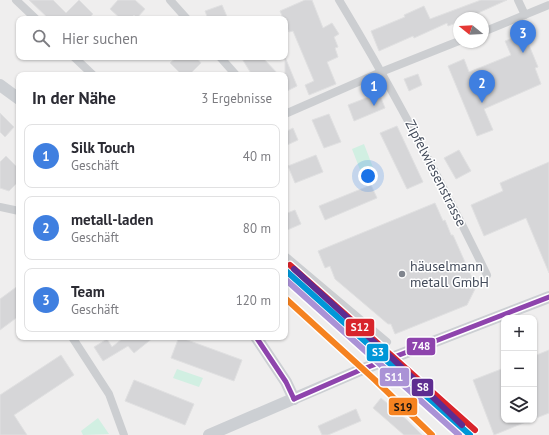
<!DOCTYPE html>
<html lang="de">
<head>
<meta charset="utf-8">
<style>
	body { margin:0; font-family:"PT Sans",sans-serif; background:#f2f2f3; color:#2b2b33 }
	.controls { position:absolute; right:12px; bottom:12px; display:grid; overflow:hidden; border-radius:8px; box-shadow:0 1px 3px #0004 }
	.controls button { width:36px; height:36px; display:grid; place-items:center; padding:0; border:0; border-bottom:1px solid #e1e1e2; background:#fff; color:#2b2b33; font:20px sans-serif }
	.compass { position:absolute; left:453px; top:12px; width:36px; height:36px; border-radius:50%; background:#fff; box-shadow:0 1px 3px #0004; rotate:288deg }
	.you { position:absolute; left:368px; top:176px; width:14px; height:14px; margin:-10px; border:3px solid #fff; border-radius:50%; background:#1a73e8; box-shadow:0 0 0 6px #1a73e833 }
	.badge { display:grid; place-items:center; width:26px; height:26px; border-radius:50%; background:#1a73e8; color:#fff; font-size:13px; font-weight:700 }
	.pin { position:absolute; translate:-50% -33px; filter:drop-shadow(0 1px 2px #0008) }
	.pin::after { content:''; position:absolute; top:21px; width:14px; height:12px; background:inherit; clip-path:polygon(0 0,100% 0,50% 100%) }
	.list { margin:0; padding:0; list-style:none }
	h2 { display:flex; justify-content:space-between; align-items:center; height:52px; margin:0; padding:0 16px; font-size:17px }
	h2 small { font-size:13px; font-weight:400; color:#7c7c81 }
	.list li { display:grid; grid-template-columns:26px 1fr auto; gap:12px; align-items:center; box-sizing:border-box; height:64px; margin:0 8px 8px; padding:0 8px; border:1px solid #e1e1e2; border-radius:8px }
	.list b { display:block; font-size:15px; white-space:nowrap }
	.list p { margin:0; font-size:13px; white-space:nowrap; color:#7c7c81 }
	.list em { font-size:13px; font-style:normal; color:#7c7c81 }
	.icon { flex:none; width:22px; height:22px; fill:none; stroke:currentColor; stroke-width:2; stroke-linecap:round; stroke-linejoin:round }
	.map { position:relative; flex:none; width:549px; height:435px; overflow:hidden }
	.search { position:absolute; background:#fff; box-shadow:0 1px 3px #0004; left:16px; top:16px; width:272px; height:44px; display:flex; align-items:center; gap:10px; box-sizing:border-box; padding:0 14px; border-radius:8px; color:#7c7c81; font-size:15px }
	.panel { position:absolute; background:#fff; box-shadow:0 1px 3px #0004; left:16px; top:72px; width:272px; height:268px; border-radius:8px }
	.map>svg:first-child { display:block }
</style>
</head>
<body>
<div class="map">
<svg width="549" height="435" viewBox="0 0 549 435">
	<rect width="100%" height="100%" fill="#efeeee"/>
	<!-- green -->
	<g fill="#d1efe2">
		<polygon points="364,144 374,170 362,175 352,149"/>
		<polygon points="177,369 203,378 199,387 173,378"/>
		<polygon points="98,418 109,434 83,435 81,431"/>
	</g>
	<!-- building -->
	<g fill="#d6d6d8" stroke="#e0e0e1">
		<polygon points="29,0 53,0 66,13 79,0 93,14 88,19 49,19"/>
		<polygon points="118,0 135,0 145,9 137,18 134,15 130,19 121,19 110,9"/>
		<polygon points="305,0 312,0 323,28 332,23 339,34 334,37 338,47 335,48 338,57 327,62 336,84 309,95 305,85 314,81 293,31 289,32 280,11"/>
		<polygon points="481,0 507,0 467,18 459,18 459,22 448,26 447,23 414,38 413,36 379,51 371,31 405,17 404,15 424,6 430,19"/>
		<polygon points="222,5 228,19 208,19 205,11"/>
		<polygon points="524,33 538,67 535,68 541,84 484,109 493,130 477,136 448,66 464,59 469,72 511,55 505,41"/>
		<polygon points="177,57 196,57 201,63 189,75 182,75 170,63"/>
		<polygon points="241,57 262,57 279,75 252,75"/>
		<polygon points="285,57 297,86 285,92"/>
		<polygon points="418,74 422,85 409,91 404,79"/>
		<polygon points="379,93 385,108 354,121 348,105"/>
		<polygon points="0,113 14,127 5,137 0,132"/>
		<polygon points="329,114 341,142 324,148 312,120"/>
		<polygon points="397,126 423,182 407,189 380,133"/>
		<polygon points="293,128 298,140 285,146 285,132"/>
		<polygon points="459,150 471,171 456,179 444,158"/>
		<polygon points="316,155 323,172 295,183 288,166"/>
		<polygon points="6,156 19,169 19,181 9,191 0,188 0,162"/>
		<polygon points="549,162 549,273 526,218 484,236 471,205 503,191 500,183"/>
		<polygon points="371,185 377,198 325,220 319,206"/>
		<polygon points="435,203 443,221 445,220 451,235 453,235 476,287 467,305 395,334 391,324 388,324 335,279 330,266 325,268 318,251"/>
		<polygon points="295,210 301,224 285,231 285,214"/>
		<polygon points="19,285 19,316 0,330 0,299"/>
		<polygon points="120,337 154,337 134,353 128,346 103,361 94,347 107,339 112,347 122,339"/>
		<polygon points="179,337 242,360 234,381 171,358"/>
		<polygon points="549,350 549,413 534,419 534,356"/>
		<polygon points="61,355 74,375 14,415 27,435 0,435 0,395"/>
		<polygon points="504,368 504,420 531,420 494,435 473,380"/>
		<polygon points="134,380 194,404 185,425 125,401"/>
		<polygon points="381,398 407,420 422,435 404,435 373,408"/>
		<polygon points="356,409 361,421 328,435 322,435 318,426"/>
	</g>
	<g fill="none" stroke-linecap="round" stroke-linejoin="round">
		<!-- street -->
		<g stroke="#ccced1" stroke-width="8">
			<polyline points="16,0 36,19"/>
			<polyline points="170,0 187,19"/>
			<path d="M339 0C393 89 441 181 487 275"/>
			<polyline points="518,0 525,15"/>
			<polyline points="483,32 549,5"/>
			<polyline points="74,57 93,75"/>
			<polyline points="220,57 236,75"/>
			<polyline points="285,114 381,72 459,41"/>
			<polyline points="0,207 19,211"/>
			<polyline points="285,256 387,342"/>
			<polyline points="72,337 109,394 124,435"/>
		</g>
		<!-- secondary -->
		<g stroke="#cccfd3" stroke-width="12">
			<polyline points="0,85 19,99"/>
			<polyline points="256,337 286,382 294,399"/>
			<polyline points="209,435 358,371 549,297"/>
		</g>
		<!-- bus-1 casing -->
		<g stroke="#fff" stroke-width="8">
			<g id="bus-1">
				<polyline points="256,337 286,382 294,399"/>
				<polyline points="294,399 358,371 549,297"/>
			</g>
		</g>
		<!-- bus-1 -->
		<use href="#bus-1" stroke="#8e44ad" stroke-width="5"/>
		<!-- rail-1 casing -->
		<g stroke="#fff" stroke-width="9">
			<polyline id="rail-1" points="285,270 470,435"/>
		</g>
		<!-- rail-2 casing -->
		<g stroke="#fff" stroke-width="9">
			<polyline id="rail-2" points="285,279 459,435"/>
		</g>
		<!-- rail-3 casing -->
		<g stroke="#fff" stroke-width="9">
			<polyline id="rail-3" points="290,265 475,430"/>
		</g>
		<!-- rail-4 casing -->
		<g stroke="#fff" stroke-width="9">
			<polyline id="rail-4" points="285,298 375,380 432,435"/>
		</g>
		<!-- rail-5 casing -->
		<g stroke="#fff" stroke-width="9">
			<polyline id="rail-5" points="294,269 394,360 462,425"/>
		</g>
		<!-- rail-1 -->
		<use href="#rail-1" stroke="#0097d8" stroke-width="6"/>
		<!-- rail-2 -->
		<use href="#rail-2" stroke="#aa92d6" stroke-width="6"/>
		<!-- rail-3 -->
		<use href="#rail-3" stroke="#d8242b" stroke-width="6"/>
		<!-- rail-4 -->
		<use href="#rail-4" stroke="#f58220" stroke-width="6"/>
		<!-- rail-5 -->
		<use href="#rail-5" stroke="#5e2d91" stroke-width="6"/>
	</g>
	<!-- markers -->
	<circle fill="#80858e" stroke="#fff" stroke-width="1.5" cx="402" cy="274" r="4"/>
	<g text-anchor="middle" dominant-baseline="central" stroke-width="3" stroke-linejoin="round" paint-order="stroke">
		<!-- street labels -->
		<g font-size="14" fill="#444c5b" stroke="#fff">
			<text transform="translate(436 173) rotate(63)">Zipfelwiesenstrasse</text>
		</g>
		<!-- poi labels -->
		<g font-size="14" fill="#444c5b" stroke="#fff" text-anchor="start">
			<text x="410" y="266">häuselmann<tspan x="410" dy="16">metall GmbH</tspan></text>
		</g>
	</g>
	<g stroke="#fff" stroke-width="1.5">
		<rect x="345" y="318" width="30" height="19" rx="4" fill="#d8242b"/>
		<rect x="406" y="337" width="30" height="19" rx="4" fill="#8e44ad"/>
		<rect x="366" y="343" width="23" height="19" rx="4" fill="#0097d8"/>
		<rect x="379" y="367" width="31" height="20" rx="4" fill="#aa92d6"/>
		<rect x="411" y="378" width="23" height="19" rx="4" fill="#5e2d91"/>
		<rect x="388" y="397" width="30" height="19" rx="4" fill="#f58220"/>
	</g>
	<g font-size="11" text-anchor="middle" font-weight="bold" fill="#fff">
		<text x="360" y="331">S12</text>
		<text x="421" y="350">748</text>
		<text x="378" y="356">S3</text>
		<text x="394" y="381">S11</text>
		<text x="423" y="391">S8</text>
	</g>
	<g font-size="11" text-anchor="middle" font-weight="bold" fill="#111">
		<text x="403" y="411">S19</text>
	</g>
</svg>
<div class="controls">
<button>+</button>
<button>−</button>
<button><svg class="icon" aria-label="layers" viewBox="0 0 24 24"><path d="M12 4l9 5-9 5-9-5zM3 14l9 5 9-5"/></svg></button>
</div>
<svg class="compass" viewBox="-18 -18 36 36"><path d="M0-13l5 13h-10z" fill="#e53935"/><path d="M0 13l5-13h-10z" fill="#7c7c81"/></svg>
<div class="you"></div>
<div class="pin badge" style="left:374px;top:106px;background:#3f7fe0">1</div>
<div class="pin badge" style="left:482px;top:103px;background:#3f7fe0">2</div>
<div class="pin badge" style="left:523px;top:53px;background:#3f7fe0">3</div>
<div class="search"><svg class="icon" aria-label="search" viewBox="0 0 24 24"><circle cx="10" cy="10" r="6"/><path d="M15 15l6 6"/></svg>Hier suchen</div>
<section class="panel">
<h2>In der Nähe<small>3 Ergebnisse</small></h2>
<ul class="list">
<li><span class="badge" style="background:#3f7fe0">1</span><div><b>Silk Touch</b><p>Geschäft</p></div><em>40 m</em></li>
<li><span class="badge" style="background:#3f7fe0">2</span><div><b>metall-laden</b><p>Geschäft</p></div><em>80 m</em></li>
<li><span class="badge" style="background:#3f7fe0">3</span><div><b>Team</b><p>Geschäft</p></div><em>120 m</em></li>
</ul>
</section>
</div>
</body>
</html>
